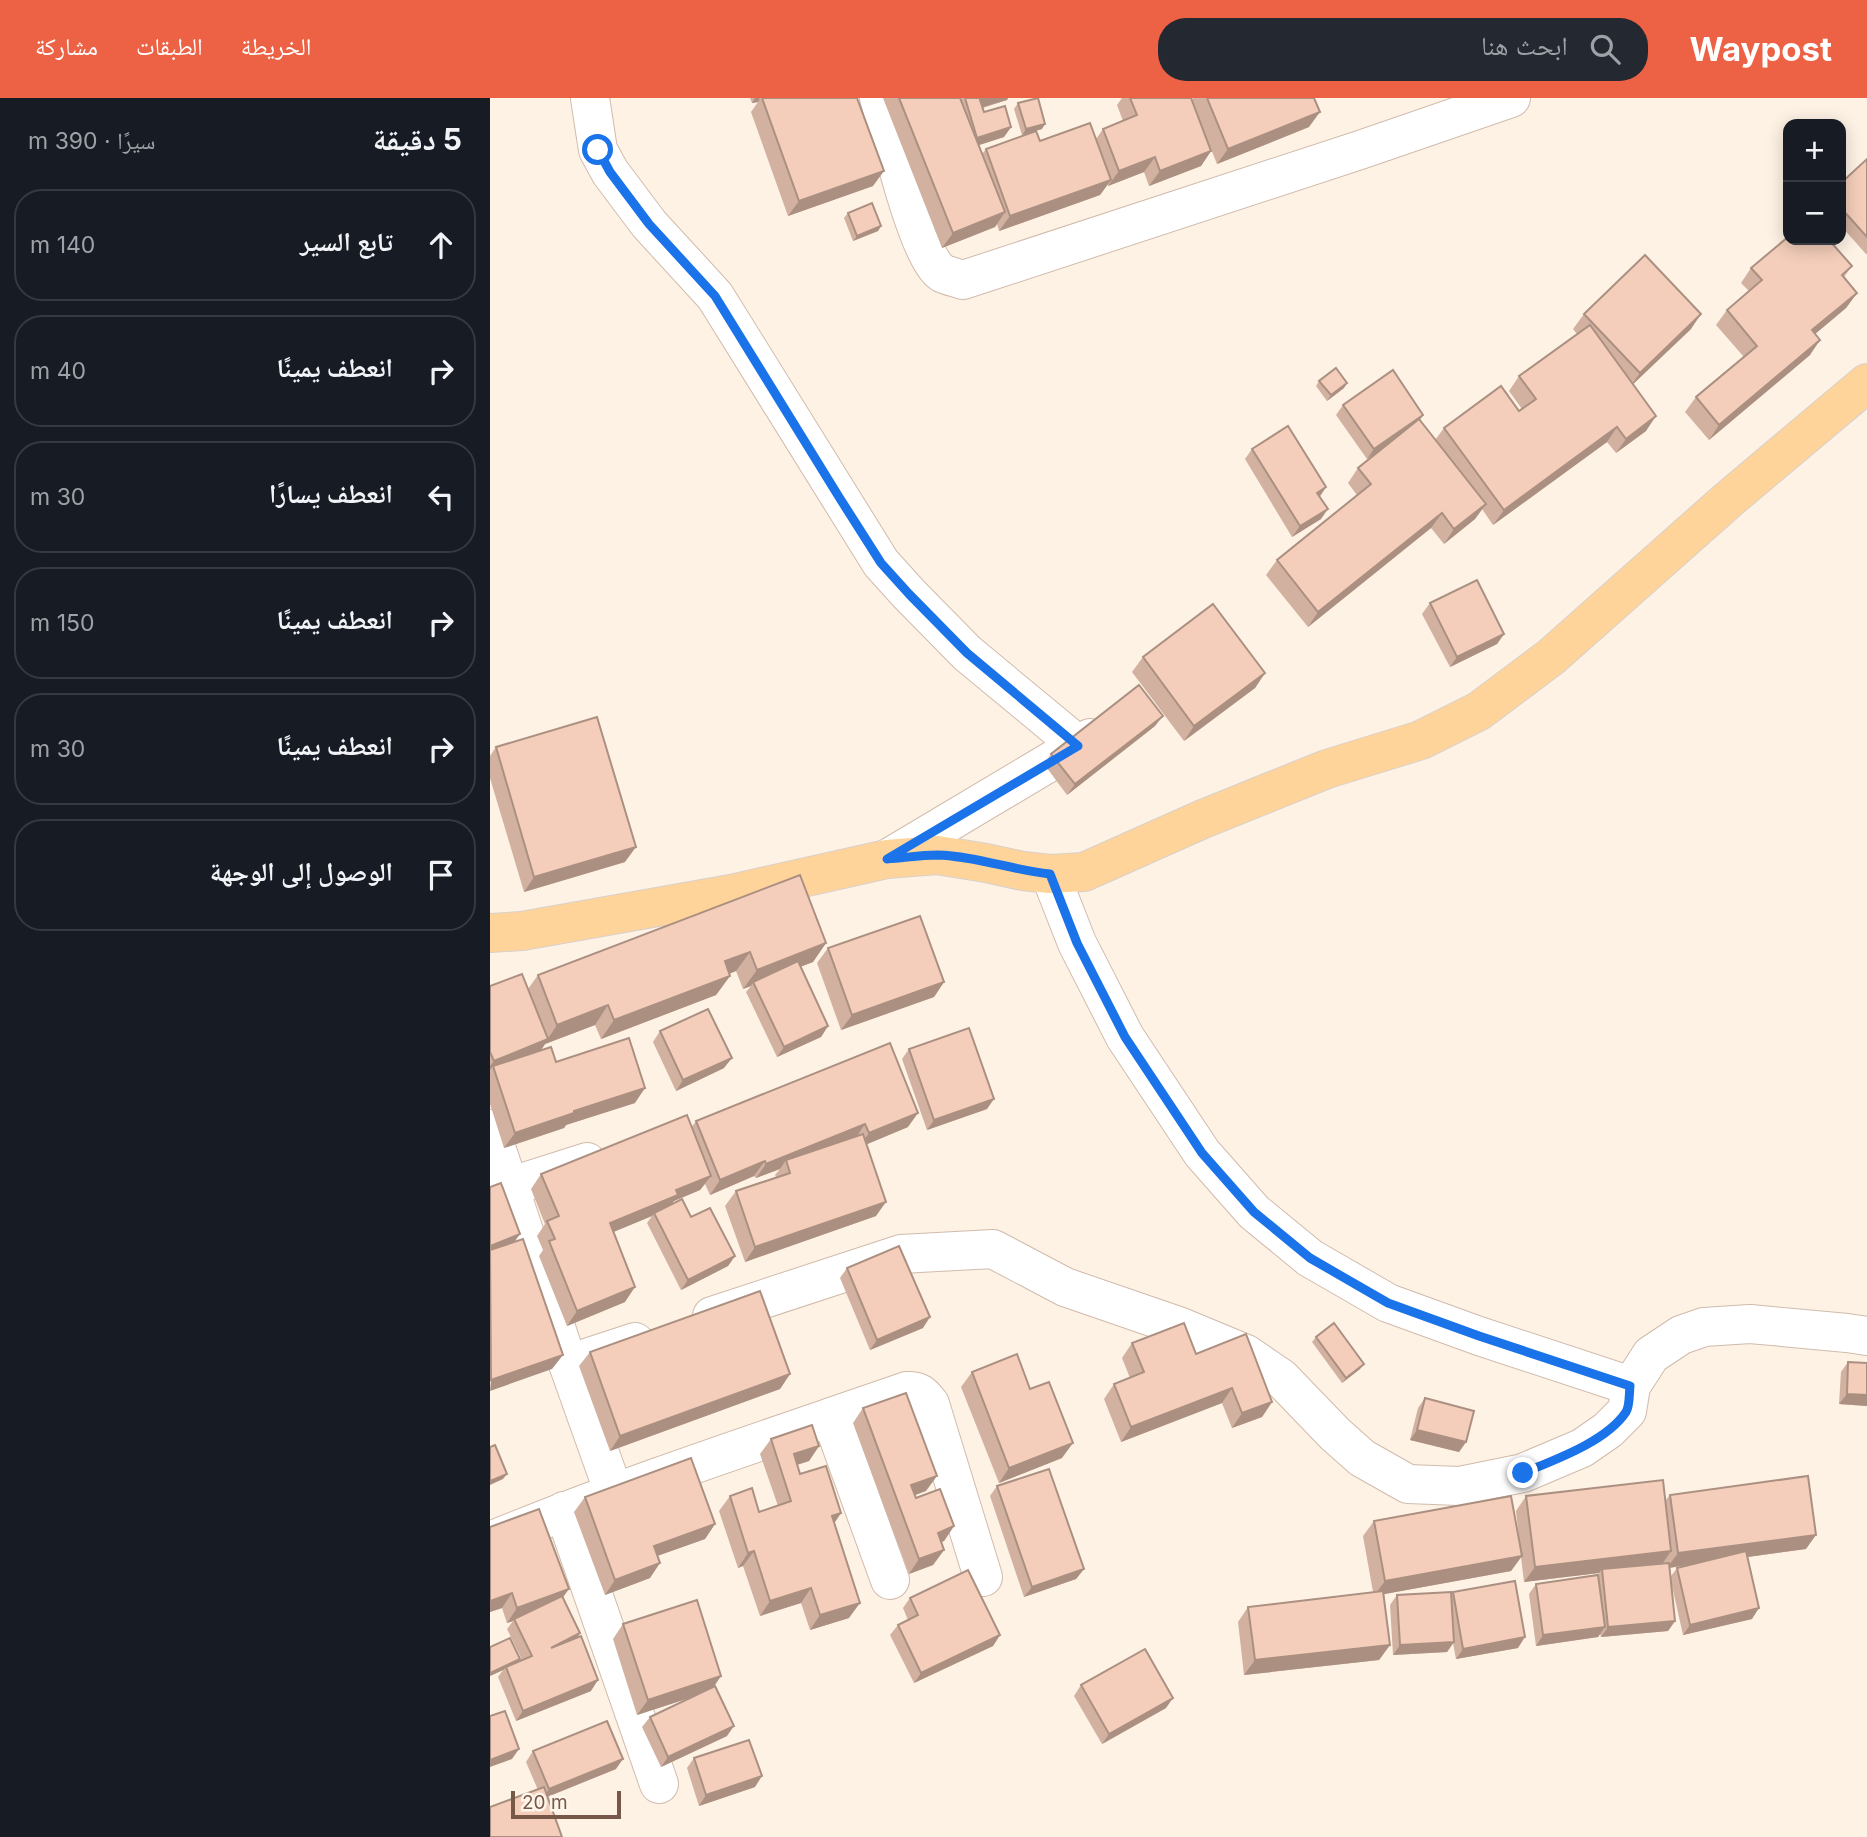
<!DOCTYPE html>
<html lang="ar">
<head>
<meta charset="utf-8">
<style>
	body { margin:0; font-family:Inter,"Noto Naskh Arabic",sans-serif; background:#242831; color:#f1f3f6; direction:rtl }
	.controls { position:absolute; right:21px; top:21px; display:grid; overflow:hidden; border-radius:14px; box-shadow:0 4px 18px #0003 }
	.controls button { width:63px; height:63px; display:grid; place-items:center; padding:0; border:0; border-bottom:2px solid #363941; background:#171b24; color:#f1f3f6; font:35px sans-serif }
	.scale { position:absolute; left:21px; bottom:18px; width:110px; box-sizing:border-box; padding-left:7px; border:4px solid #775748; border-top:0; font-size:19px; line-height:24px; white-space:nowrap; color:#775748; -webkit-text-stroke:5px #fff6eb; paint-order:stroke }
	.stop { position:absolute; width:21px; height:21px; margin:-16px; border:5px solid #1a73e8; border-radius:50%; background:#fff }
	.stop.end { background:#1a73e8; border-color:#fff; box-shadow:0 2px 7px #0008 }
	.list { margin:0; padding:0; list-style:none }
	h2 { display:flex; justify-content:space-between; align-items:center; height:91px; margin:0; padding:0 28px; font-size:30px }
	h2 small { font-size:23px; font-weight:400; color:#9ea1a6 }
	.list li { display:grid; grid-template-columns:46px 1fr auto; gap:21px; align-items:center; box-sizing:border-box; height:112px; margin:0 14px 14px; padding:0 14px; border:2px solid #363941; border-radius:28px }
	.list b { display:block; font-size:26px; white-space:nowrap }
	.list em { font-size:23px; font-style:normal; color:#9ea1a6 }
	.icon { flex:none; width:38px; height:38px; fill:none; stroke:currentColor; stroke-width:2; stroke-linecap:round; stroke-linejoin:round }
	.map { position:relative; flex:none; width:1377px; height:1739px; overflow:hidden; direction:ltr }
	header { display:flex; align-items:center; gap:42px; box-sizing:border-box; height:98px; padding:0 35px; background:#ed6144; color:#fff }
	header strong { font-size:33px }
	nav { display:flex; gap:38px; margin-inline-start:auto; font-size:24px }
	.search { width:490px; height:63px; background:#242831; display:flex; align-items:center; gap:18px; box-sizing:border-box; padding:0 24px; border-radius:28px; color:#9ea1a6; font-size:26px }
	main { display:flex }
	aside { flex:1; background:#171b24 }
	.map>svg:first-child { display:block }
</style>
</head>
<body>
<header>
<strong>Waypost</strong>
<div class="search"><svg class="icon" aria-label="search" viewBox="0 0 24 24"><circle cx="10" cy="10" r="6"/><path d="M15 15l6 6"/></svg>ابحث هنا</div>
<nav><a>الخريطة</a><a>الطبقات</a><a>مشاركة</a></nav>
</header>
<main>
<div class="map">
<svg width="1377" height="1739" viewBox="0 0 1377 1739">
	<rect width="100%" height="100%" fill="#fdf2e4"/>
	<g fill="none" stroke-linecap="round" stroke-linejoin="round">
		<!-- minor casing -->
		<g stroke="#d1bbac" stroke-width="40">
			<g id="minor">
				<polyline points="100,0 108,52 120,74 159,126 225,198 391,465 419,496 477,555 588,647"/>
				<path d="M389 0C399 34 427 158 452 175 458 178 467 180 473 182L870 52 1021 0"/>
				<polyline points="397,761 600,640"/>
				<polyline points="560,776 587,845 635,939 712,1055 764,1114 820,1160 898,1205 989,1238 1141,1288"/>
				<polyline points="0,1031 78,1266 124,1395"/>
				<polyline points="19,1089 97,1064"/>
				<polyline points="222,1218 411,1156 503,1151 575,1189 691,1229 756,1256 791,1280 845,1336 872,1360 918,1386 969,1388 1033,1375 1092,1350 1118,1332 1137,1313 1141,1288 1161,1257 1191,1237 1214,1229 1260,1226 1357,1235 1377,1238"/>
				<polyline points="78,1266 145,1244"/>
				<polyline points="341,1319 400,1482"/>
				<polyline points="74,1413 169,1686"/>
				<path d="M0 1443C137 1387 278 1341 417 1293 429 1292 433 1297 440 1306L493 1479"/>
			</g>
		</g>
		<!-- major casing -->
		<g stroke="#d9d0cc" stroke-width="40">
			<polyline id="major" points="0,835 32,833 241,796 397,761 447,757 496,765 533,773 560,776 594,774 713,721 837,671 931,642 989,613 1061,559 1238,402 1377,285"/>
		</g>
		<!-- minor -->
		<use href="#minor" stroke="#fff" stroke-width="38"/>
		<!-- major -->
		<use href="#major" stroke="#ffd49a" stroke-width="38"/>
	</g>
	<!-- wall -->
	<g fill="#d2b1a0" fill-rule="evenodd">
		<polygon points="260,0 367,0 383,88 298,118 261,14 268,4 262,5"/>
		<polygon points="393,0 518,0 517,2 493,10 494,14 521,29 514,39 489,47 492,56 496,51 550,43 606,41 613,31 633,23 627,7 632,0 701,0 702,2 703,0 824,0 819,29 727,66 706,14 721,53 711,68 659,88 654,74 618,88 618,86 610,97 509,133 507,126 505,129 452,150"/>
		<polygon points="528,5 552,31 532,37 524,11"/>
		<polygon points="1377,61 1377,156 1376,156 1351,128 1351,85"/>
		<polygon points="358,115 391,128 388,133 363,143 354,120"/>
		<polygon points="1362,168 1354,179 1367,195 1356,210 1325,236 1320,257 1219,342 1195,314 1206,299 1254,259 1226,227 1237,212 1259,193 1251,185 1261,170"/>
		<polygon points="1094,216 1201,231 1143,286 1156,333 1126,355 1117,344 1003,427 992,411 985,421 954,446 941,430 818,529 776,477 787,462 867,397 858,385 868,370 893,350 877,361 846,317 853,307 933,317 930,322 945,342 954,330 1029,313 1032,311 1019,293 1029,278 1087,236 1083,231"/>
		<polygon points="829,283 854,290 837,303 826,288"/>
		<polygon points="762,351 836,389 830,399 831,421 802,439 755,361"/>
		<polygon points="940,505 1014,536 1007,546 960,569 932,516"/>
		<polygon points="653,559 775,575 765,590 694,643 642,574"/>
		<polygon points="665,628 577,697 554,666 561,656"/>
		<polygon points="6,649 135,764 34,794 0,680 0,658"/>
		<polygon points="336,845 323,864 310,869 338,928 331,939 287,959 256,894 261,888 253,891 246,873 239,876 240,878 226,897 111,941 105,927 55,946 51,952 41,955 66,964 145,1005 76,1027 74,1030 14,1050 0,1006 0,888 38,891 48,877"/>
		<polygon points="338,850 454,884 444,899 351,932 327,865"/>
		<polygon points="170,933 234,970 186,993 163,944"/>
		<polygon points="400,945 418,1029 377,1046 386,1118 255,1164 235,1108 246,1093 286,1079 285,1077 290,1071 266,1080 264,1078 220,1097 215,1086 210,1092 184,1103 181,1107 201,1119 245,1158 238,1168 191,1192 157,1125 162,1118 123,1134 135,1204 77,1228 49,1158 53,1152 47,1138 55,1126 41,1091 51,1076 201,1030 206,1023"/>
		<polygon points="419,951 497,1011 437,1032 412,961"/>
		<polygon points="357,1170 433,1230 380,1252 350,1180"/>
		<polygon points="826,1239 870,1271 852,1285 822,1244"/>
		<polygon points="642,1245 706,1256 782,1304 772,1319 742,1330 732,1305 631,1344 614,1301 624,1286 640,1280 632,1260"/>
		<polygon points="100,1254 300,1276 290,1291 120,1353 89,1268"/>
		<polygon points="1358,1264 1377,1265 1377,1308 1349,1306 1351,1274"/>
		<polygon points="482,1274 540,1291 572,1360 509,1385 471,1289"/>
		<polygon points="935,1300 976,1344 969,1354 920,1342 928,1310"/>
		<polygon points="373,1310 436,1393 425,1397 426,1400 464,1428 454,1443 451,1444 454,1452 443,1467 419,1476 363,1325"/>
		<polygon points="281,1341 329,1348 319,1363 307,1367 310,1376 351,1415 344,1425 359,1520 320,1532 311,1505 270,1518 253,1468 248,1470 229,1413 240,1398 269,1414 288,1408 270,1356"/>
		<polygon points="507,1388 594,1471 586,1481 534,1499 500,1398"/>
		<path d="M1180 1397 1316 1451 1258 1459 1262 1521 1193 1537 1182 1488 1185 1523 1178 1533 1111 1539 1110 1536 1108 1539 1046 1548 1039 1496 1046 1486 1108 1478 1109 1475 1034 1484 1031 1459 1021 1473 894 1496 900 1547 889 1562 754 1577 748 1524 758 1509 883 1494 873 1438 884 1423 1030 1449 1026 1413 1036 1398 1175 1403ZM1196 1467 1187 1470 1181 1478 1180 1470Z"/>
		<polygon points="95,1399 225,1426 215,1441 167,1458 160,1480 115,1497 84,1414"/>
		<polygon points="0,1429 73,1499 90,1535 87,1540 101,1593 26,1623 8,1579 13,1572 0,1578 0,1549 27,1564 32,1562 17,1531 23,1523 17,1525 12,1510 0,1514"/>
		<polygon points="963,1494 1028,1550 966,1561 963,1545 957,1554 903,1557 900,1507 907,1497 961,1497"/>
		<polygon points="420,1500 510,1537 503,1548 424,1585 400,1537 408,1527 418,1522 413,1510"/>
		<polygon points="133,1526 224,1588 237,1638 171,1669 152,1629 160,1619 199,1600 147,1617 123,1541"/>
		<polygon points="591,1587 676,1610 612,1646 584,1598"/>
		<polygon points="43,1653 126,1671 57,1699 48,1692 36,1664"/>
		<polygon points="204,1660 265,1689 209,1708 197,1670"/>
	</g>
	<!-- shaded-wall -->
	<g fill="#ab9082">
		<polygon points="265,0 270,0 268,4 262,5"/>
		<polygon points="497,0 518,0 517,2 483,12 490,2"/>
		<polygon points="830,14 819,29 727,66 738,51"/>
		<polygon points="555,26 552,31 532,37 536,31"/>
		<polygon points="521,29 514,39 480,50 487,40"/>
		<polygon points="721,53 711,68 659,88 670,73"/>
		<polygon points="665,59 654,74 618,88 629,73"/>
		<polygon points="394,73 383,88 298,118 309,103"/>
		<polygon points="621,82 610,97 509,133 520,118"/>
		<polygon points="515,114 505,129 452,150 463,135"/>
		<polygon points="391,128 388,133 363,143 367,138"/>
		<polygon points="1367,195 1356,210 1312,247 1322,232"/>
		<polygon points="1211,216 1201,231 1139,290 1150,275"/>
		<polygon points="1330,242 1320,257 1219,342 1229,327"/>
		<polygon points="857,285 854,290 837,303 841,297"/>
		<polygon points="933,317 926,327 877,361 884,351"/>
		<polygon points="1166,318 1156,333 1126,355 1136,341"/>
		<polygon points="1127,329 1117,344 1003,427 1014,412"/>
		<polygon points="836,389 829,399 827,395"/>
		<polygon points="996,406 985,421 954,446 964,431"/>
		<polygon points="838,411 831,421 802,439 810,428"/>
		<polygon points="952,415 941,430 818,529 828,514"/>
		<polygon points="1014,536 1007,546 960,569 967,559"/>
		<polygon points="775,575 765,590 694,643 704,628"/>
		<polygon points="673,618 665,628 577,697 585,686"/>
		<polygon points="146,749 135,764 34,794 44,779"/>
		<polygon points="336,845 323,864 265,886 263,884 261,888 253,891 267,872"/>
		<polygon points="260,854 246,873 221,883 235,863"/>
		<polygon points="240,878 226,897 111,941 124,922"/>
		<polygon points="454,884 444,899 351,932 362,917"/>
		<polygon points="118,907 105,927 55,946 51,952 4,970 3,968 0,972 0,968 4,963 57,942 67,927"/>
		<polygon points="338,928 331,939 287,959 294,949"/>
		<polygon points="242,960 234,970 186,993 193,982"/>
		<polygon points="155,990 145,1005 76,1027 74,1030 14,1050 25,1035 84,1013"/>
		<polygon points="504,1001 497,1011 437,1032 444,1022"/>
		<polygon points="428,1015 418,1029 368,1050 379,1035"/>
		<polygon points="375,1026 365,1041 296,1062 290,1071 266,1080 276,1066"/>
		<polygon points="275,1063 264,1078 220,1097 230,1082"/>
		<polygon points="221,1078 210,1092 184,1103 177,1112 164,1115 162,1118 109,1140 120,1125 186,1092"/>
		<polygon points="396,1104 386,1118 255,1164 265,1149"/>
		<polygon points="30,1136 23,1146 0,1155 0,1148"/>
		<polygon points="245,1158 238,1168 191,1192 198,1182"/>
		<polygon points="145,1189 135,1204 77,1228 87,1213"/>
		<polygon points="440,1219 433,1230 380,1252 387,1242"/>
		<polygon points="73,1257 62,1271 0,1293 1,1282"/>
		<polygon points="874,1266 870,1271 852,1285 856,1280"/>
		<polygon points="300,1276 290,1291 120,1353 130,1338"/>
		<polygon points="742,1290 732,1305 631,1344 641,1329"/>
		<polygon points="1357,1296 1377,1297 1377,1308 1349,1306"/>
		<polygon points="782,1304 772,1319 742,1330 752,1315"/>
		<polygon points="927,1332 976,1344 969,1354 920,1342"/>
		<polygon points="583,1345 572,1360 509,1385 519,1370"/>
		<polygon points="329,1348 319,1363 293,1371 304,1356"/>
		<polygon points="17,1376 13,1381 0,1387 0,1383"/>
		<polygon points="447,1378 436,1393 411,1402 421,1387"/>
		<polygon points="351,1415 341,1430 342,1418"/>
		<polygon points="225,1426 215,1441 153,1463 164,1448"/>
		<polygon points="464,1428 454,1443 437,1450 448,1435"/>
		<polygon points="1326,1437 1316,1451 1177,1470 1188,1455"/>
		<polygon points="454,1452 443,1467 419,1476 429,1461"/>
		<polygon points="264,1453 253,1468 248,1470 258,1455"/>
		<polygon points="1181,1453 1171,1468 1112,1471 1109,1475 1034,1484 1045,1469"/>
		<polygon points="1032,1458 1021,1473 884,1498 895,1483"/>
		<polygon points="170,1465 160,1480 115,1497 125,1482"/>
		<polygon points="594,1471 586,1481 534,1499 542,1489"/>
		<polygon points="321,1490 311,1505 270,1518 280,1503"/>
		<polygon points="79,1491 68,1506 24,1521 23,1523 17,1525 27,1510"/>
		<polygon points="22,1495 12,1510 0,1514 0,1503"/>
		<polygon points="370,1505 359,1520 320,1532 330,1517"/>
		<polygon points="1269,1510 1262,1521 1193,1537 1200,1527"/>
		<polygon points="1185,1523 1178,1533 1111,1539 1118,1529"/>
		<polygon points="1115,1529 1108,1539 1046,1548 1053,1537"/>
		<polygon points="90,1535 83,1545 61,1550"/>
		<polygon points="510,1537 503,1548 424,1585 431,1575"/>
		<polygon points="1035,1539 1028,1550 966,1561 973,1551"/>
		<polygon points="964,1544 957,1554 903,1557 910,1547"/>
		<polygon points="900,1547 889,1562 754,1577 765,1562"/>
		<polygon points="30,1561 26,1566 16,1569 13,1572 0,1578 0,1575"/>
		<polygon points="231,1578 221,1593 147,1617 158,1602"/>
		<polygon points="108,1582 101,1593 26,1623 33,1613"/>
		<polygon points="683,1600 676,1610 612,1646 619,1636"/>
		<polygon points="244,1628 237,1638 171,1669 178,1659"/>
		<polygon points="29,1651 22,1661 0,1669 0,1662"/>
		<polygon points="133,1661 126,1671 52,1701 59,1691"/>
		<polygon points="272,1678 265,1689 209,1708 216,1697"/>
	</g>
	<!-- building -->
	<g fill="#f4ceba" stroke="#ab9082" stroke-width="2">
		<polygon points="272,0 367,0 394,73 309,103"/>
		<polygon points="409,0 470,0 515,114 463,135"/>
		<polygon points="475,0 497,0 490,2 494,14 515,8 521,29 487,40"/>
		<polygon points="548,0 555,26 536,31 528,5"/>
		<polygon points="640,0 701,0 721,53 670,73 665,59 629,73 613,31 647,17"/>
		<polygon points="717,0 824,0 830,14 738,51"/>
		<polygon points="600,25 621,82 520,118 496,51 546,33 550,43"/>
		<polygon points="1377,61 1377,139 1351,110 1351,85"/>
		<polygon points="382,105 391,128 367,138 358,115"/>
		<polygon points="1298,139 1298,142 1339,142 1362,168 1352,177 1367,195 1322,232 1330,242 1229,327 1206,299 1267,248 1237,212 1272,182 1261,170"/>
		<polygon points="1155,157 1211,216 1150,275 1094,216"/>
		<polygon points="1100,227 1166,318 1136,341 1127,329 1014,412 954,330 1011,288 1029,313 1046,301 1029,278"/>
		<polygon points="846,270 857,285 841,297 829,283"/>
		<polygon points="903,272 933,317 884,351 853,307"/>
		<polygon points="929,321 996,406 964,431 952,415 828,514 787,462 881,386 868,370"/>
		<polygon points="798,328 836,389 827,395 838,411 810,428 762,351"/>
		<polygon points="987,482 1014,536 967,559 940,505"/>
		<polygon points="723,506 775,575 704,628 653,559"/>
		<polygon points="649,587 673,618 585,686 561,656"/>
		<polygon points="107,619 146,749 44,779 6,649"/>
		<polygon points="310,777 336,845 267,872 260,854 235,863 240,878 124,922 118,907 67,927 48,877"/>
		<polygon points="430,818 454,884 362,917 338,850"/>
		<polygon points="308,863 338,928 294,949 263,884"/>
		<polygon points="32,876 58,941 4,963 0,954 0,888"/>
		<polygon points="218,911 242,960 193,982 170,933"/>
		<polygon points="479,930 504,1001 444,1022 419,951"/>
		<polygon points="139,940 155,990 84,1013 84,1015 25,1035 3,968 61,949 66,964"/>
		<polygon points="400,945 428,1015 379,1035 375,1026 276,1066 275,1063 230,1082 206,1023"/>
		<polygon points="197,1017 221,1078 186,1092 188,1097 120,1125 145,1189 87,1213 59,1143 65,1141 57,1123 69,1118 51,1076"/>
		<polygon points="373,1036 396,1104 265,1149 246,1093 300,1075 296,1062"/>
		<polygon points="11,1085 30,1136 0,1148 0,1089"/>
		<polygon points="192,1101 201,1119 220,1110 245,1158 198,1182 164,1115"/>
		<polygon points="33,1141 73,1257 1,1282 0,1152"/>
		<polygon points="409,1148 440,1219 387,1242 357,1170"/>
		<polygon points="270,1193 300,1276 130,1338 100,1254"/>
		<polygon points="694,1225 706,1256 756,1236 782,1304 752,1315 742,1290 641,1329 624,1286 654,1274 642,1245"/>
		<polygon points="844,1225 874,1266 856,1280 826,1239"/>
		<polygon points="527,1256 540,1291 559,1284 583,1345 519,1370 482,1274"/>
		<polygon points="1358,1264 1377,1265 1377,1297 1357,1296"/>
		<polygon points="416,1295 447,1378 421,1387 426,1400 450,1391 464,1428 448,1435 454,1452 429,1461 373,1310"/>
		<polygon points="935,1300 984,1313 976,1344 927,1332"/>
		<polygon points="322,1327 329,1348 304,1356 310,1376 336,1368 351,1415 342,1418 370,1505 330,1517 321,1490 280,1503 264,1453 258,1455 240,1398 262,1390 269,1414 301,1403 281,1341"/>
		<polygon points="5,1347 17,1376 0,1383 0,1349"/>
		<polygon points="201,1360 225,1426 164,1448 170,1465 125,1482 95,1399"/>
		<polygon points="559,1371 594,1471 542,1489 507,1388"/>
		<polygon points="1318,1378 1326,1437 1188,1455 1180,1397"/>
		<polygon points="1173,1382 1181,1453 1045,1469 1036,1398"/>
		<polygon points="1021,1398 1032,1458 895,1483 884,1423"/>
		<polygon points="49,1411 79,1491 27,1510 22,1495 0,1503 0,1429"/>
		<polygon points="1256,1453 1269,1510 1200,1527 1187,1470"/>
		<polygon points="1179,1465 1185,1523 1118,1529 1112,1471"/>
		<polygon points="478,1472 510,1537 431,1575 408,1527 428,1517 420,1500"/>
		<polygon points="1108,1477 1115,1529 1053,1537 1046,1486"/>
		<polygon points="1025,1483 1035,1539 973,1551 963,1494"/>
		<polygon points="893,1493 900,1547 765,1562 758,1509"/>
		<polygon points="961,1494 964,1544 910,1547 907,1497"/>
		<polygon points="72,1498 90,1535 61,1550 91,1538 108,1582 33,1613 16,1569 42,1558 24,1521"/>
		<polygon points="207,1502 231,1578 158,1602 133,1526"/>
		<polygon points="20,1540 30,1561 0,1575 0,1549"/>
		<polygon points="655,1551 683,1600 619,1636 591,1587"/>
		<polygon points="225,1588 244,1628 178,1659 160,1619"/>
		<polygon points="15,1613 29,1651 0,1662 0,1618"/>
		<polygon points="117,1623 133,1661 59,1691 43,1653"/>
		<polygon points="259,1642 272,1678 216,1697 204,1660"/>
		<polygon points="54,1689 72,1739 0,1739 0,1709"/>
	</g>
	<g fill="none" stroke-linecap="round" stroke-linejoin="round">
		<!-- route -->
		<path stroke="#1a73e8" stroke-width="9" d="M108 52 120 74 159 126 225 198 349 399 391 465 419 496 477 555 588 648 397 761C414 760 430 757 447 757 485 758 522 772 560 776L587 845 635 939 712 1055 764 1114 820 1160 898 1205 989 1238 1140 1288C1139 1295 1140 1308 1136 1314 1116 1344 1064 1362 1033 1375"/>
	</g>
</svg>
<div class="controls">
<button>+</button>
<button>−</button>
</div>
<div class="scale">20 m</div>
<div class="stop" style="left:108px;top:52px"></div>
<div class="stop end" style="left:1033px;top:1375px"></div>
</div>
<aside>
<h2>5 دقيقة<small>سيرًا · 390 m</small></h2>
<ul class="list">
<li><svg class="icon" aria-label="ahead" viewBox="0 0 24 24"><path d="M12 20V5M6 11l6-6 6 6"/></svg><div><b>تابع السير</b></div><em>140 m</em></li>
<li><svg class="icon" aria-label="right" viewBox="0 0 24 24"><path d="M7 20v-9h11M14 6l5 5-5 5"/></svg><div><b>انعطف يمينًا</b></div><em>40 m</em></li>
<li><svg class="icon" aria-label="left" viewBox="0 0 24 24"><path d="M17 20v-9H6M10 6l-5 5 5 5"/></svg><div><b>انعطف يسارًا</b></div><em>30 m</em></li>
<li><svg class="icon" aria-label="right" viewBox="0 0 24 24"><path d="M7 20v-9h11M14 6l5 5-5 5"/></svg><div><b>انعطف يمينًا</b></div><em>150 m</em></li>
<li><svg class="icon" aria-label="right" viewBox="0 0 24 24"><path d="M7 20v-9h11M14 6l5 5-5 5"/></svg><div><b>انعطف يمينًا</b></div><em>30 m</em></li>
<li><svg class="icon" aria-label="arrive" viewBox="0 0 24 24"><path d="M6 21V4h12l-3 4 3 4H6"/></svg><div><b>الوصول إلى الوجهة</b></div></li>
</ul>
</aside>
</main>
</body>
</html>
